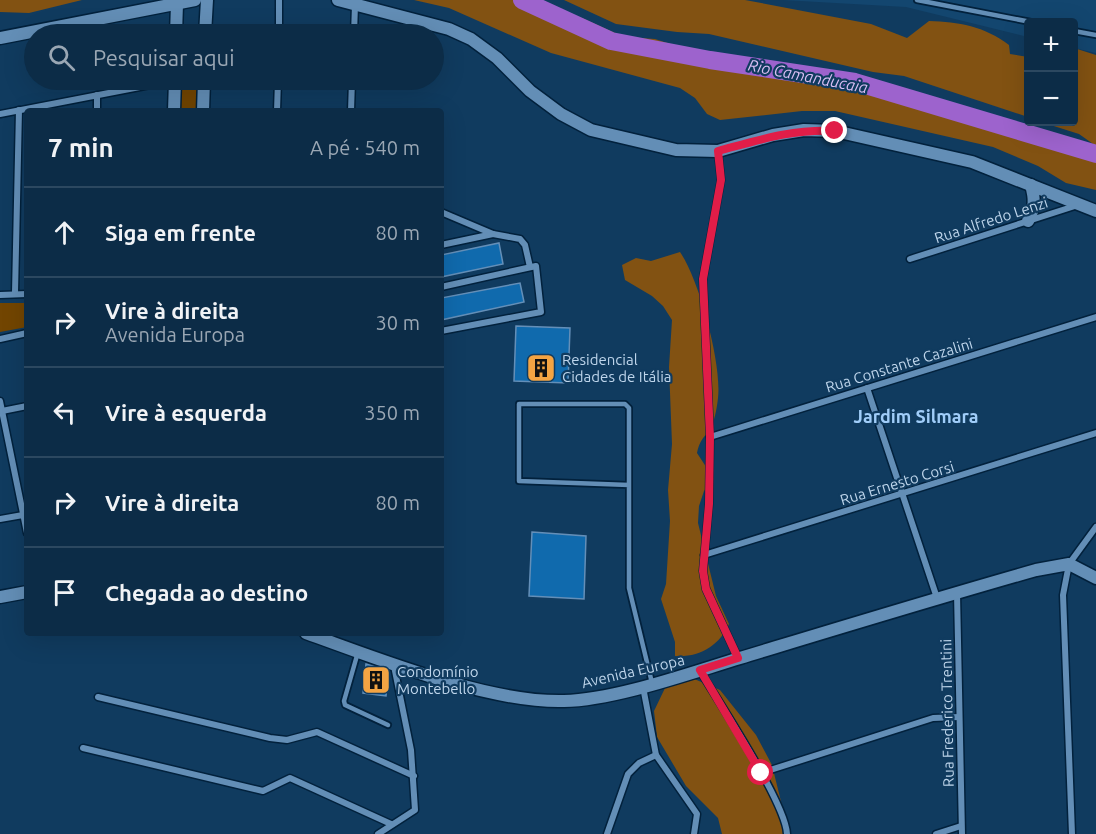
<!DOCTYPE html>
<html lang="pt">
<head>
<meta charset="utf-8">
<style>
	body { margin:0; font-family:Ubuntu,sans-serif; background:#1a3852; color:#f1f3f6 }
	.controls { position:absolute; right:18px; top:18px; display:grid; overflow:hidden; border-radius:6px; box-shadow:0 6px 24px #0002 }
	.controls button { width:54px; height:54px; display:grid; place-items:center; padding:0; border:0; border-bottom:2px solid #2c4860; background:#0c2c47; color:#f1f3f6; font:30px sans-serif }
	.stop { position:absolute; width:18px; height:18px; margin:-14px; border:4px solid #e11d48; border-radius:50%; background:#fff }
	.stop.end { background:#e11d48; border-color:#fff; box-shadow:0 2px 6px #0008 }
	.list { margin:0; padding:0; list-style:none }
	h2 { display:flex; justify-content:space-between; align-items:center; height:78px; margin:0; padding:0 24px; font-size:26px }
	h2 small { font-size:20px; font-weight:400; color:#9aa7b4 }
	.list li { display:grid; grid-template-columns:39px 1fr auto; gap:18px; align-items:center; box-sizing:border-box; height:90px; padding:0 24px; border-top:2px solid #2c4860 }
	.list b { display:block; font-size:22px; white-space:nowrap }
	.list p { margin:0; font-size:20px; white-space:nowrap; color:#9aa7b4 }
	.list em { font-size:20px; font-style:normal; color:#9aa7b4 }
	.icon { flex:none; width:33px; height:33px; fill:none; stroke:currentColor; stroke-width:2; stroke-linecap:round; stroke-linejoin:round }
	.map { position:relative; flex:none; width:1096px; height:834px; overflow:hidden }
	.search { position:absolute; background:#0c2c47; box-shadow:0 6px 24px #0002; left:24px; top:24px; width:420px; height:66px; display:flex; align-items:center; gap:15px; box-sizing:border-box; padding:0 21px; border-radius:33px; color:#9aa7b4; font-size:22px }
	.panel { position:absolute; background:#0c2c47; box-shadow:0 6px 24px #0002; left:24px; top:108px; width:420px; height:528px; border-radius:6px }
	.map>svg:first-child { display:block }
</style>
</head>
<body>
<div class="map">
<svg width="1096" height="834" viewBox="0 0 1096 834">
	<rect width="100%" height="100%" fill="#103b5f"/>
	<!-- built -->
	<polygon fill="#13466f" points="783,0 1096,0 1096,53 1074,48 1074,22 1028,22 1028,37 906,7"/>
	<!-- green -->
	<g fill="#724501">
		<polygon points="190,82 199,88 198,111 178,111 178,88"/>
		<polygon points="0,303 27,303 27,327 0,332"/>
	</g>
	<!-- forest -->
	<g fill="#825212">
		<polygon points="0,0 82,0 29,13 0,12"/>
		<polygon points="414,0 524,0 551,11 582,18 624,37 655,39 744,68 806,71 835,78 867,81 896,89 923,105 967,117 1012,136 1096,159 1096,190 1066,183 1038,166 993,147 835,111 802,111 720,120 707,114 695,98 680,88 551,53 449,8"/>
		<path d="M564 0H745L871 24 907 38 929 21C959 22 984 26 1009 45L1010 54 1028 57V117L904 76 873 72 709 34 677 32 616 24Z"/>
		<polygon points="1074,48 1096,55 1096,146 1079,134 1041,122 1074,122"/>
		<path d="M680 252C699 279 722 364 718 398 717 407 715 418 712 425 707 437 701 435 697 453L714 479 704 491 699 506 698 523 716 596 729 624C720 645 699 658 675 656V642L661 599 666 584 670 521 668 490 672 444 669 367 672 320 663 306 652 296 625 280 622 265 636 258 651 261Z"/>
		<polygon points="692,678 720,690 756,735 772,765 789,834 722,834 718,818 686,786 657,737 654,711 666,686"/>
	</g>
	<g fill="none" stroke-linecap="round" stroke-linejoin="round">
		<!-- river -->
		<polyline stroke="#9d63cd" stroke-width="18" points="522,0 611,41 710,60 855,82 1096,154"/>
	</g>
	<!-- building -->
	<g fill="#106aad" stroke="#648fb8" stroke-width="1.5">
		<polygon points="499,243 503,264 441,277 441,255"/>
		<polygon points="520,283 524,302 441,320 441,298"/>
		<polygon points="516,326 570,328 568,383 514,381"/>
		<polygon points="532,532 586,536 584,599 529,596"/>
		<polygon points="366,664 388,671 386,696 363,693"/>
	</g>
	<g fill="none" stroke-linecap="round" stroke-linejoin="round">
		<!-- lane casing -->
		<g stroke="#02213c" stroke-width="8">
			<g id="lane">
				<polyline points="917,0 1031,22"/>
				<polyline points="1074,31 1096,35"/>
				<polyline points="629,485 519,481 519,404 625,404 629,408 629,588 652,683"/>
				<polyline points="358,652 344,701 345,705 388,725"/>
			</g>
		</g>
		<!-- street casing -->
		<g stroke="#02213c" stroke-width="9">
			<g id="street">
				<polyline points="279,34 279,0"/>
				<polyline points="354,34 355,5"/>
				<polyline points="97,111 97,95"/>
				<polyline points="277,111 278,80"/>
				<polyline points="351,111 352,80"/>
				<polyline points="0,114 176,80"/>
				<polyline points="718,151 721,180 703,279 710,437 709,504 703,571 706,589 738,658"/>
				<polyline points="441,212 493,234 520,239 525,245 530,267"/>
				<polyline points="441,245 493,234"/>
				<polyline points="910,259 1078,205"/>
				<polyline points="441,287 536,266 541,312 441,331"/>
				<polyline points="15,293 19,110"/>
				<polyline points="0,295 27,294"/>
				<polyline points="0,339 27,333"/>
				<polyline points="867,388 937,598"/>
				<polyline points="0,401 27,533"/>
				<polyline points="2,411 27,406"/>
				<polyline points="710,437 1096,317"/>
				<polyline points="0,519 23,515"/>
				<polyline points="704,555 1096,433"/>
				<polyline points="957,593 962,834"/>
				<path d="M700 671C719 702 786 804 787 834"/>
				<polyline points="643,687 656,755 697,814 694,834"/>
				<polyline points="98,697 270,738 287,740 317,732 414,776"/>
				<polyline points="83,748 263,791 290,778 391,824"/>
				<polyline points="761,773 933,718 959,717"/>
				<polyline points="378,834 415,810 411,750 394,666"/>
				<polyline points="607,834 628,774 639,763 656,755"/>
				<polyline points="936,834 961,826"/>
				<polyline points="1072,834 1063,595 1069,564 1096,527"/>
			</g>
		</g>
		<!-- secondary casing -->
		<g stroke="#02213c" stroke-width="15">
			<g id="secondary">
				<polyline points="338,0 449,29 471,39 497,58 530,91 561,114 591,130 676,150 718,151 773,135 804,130 835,131 972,162 1096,211"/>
				<polyline points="176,34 177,4"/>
				<polyline points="205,34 207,0"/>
				<polyline points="0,38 195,0"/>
				<polyline points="174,111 175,80"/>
				<polyline points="203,111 204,80"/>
				<path d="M1028 221C1035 207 1035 199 1031 185"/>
				<polyline points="0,597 27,592"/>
				<path d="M306 633C379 659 488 703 564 701 615 700 690 673 740 658 839 628 937 598 1036 570L1069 564 1096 578"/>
			</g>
		</g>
		<!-- lane -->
		<use href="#lane" stroke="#638eb6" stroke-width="4.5"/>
		<!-- street -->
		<use href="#street" stroke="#638eb6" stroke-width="6"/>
		<!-- secondary -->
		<use href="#secondary" stroke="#638eb6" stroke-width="12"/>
	</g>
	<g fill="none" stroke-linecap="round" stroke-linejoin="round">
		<!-- route -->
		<path stroke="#e11d48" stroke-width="8" d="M761 773 700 670 738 658 706 589 703 571 709 504 710 437 703 279 721 180 718 151C759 140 791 129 835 131"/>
	</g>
	<!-- icons -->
	<defs>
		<g id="building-square" transform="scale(1.5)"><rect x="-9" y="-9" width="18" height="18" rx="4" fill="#f3a443" stroke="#103b5f"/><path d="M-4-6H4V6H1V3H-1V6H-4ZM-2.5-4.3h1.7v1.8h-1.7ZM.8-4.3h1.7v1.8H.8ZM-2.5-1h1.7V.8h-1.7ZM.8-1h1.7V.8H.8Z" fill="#111"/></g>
	</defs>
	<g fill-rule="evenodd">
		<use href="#building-square" x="541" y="368"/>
		<use href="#building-square" x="376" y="680"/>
	</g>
	<g text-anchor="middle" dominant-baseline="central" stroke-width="4.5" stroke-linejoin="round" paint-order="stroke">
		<!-- street labels -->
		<g font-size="15" fill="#bed5eb" stroke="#103b5f">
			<text transform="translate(991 220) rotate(-18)">Rua Alfredo Lenzi</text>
			<text transform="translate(899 365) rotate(-17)">Rua Constante Cazalini</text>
			<text transform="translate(897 483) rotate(-17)">Rua Ernesto Corsi</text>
			<text transform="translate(633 671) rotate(-13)">Avenida Europa</text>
			<text transform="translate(947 713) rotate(-91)">Rua Frederico Trentini</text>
		</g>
		<!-- poi labels -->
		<g font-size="15" fill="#bed5eb" stroke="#103b5f" text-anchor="start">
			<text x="562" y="359">Residencial<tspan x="562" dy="17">Cidades de Itália</tspan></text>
			<text x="397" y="671">Condomínio<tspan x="397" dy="17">Montebello</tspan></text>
		</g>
		<!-- water labels -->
		<g font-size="16" font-style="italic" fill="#d9bef3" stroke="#103b5f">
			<text transform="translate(808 76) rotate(11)">Rio Camanducaia</text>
		</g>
		<!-- quarter labels -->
		<g font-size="18" font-weight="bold" fill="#a0cdf9" stroke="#103b5f">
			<text x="916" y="416">Jardim Silmara</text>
		</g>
	</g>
</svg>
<div class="controls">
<button>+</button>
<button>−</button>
</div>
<div class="stop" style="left:761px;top:773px"></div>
<div class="stop end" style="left:835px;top:131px"></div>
<div class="search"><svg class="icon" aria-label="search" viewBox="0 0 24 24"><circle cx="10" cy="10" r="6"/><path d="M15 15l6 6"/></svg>Pesquisar aqui</div>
<section class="panel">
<h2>7 min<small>A pé · 540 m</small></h2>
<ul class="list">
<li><svg class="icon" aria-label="ahead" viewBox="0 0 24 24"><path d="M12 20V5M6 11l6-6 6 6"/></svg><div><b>Siga em frente</b></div><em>80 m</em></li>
<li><svg class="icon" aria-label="right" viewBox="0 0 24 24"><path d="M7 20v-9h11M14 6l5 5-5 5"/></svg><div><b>Vire à direita</b><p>Avenida Europa</p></div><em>30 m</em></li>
<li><svg class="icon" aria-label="left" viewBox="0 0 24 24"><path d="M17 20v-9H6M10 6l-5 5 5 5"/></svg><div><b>Vire à esquerda</b></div><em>350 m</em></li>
<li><svg class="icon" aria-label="right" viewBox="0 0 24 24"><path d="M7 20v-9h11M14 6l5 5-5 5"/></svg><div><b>Vire à direita</b></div><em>80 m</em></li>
<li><svg class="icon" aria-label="arrive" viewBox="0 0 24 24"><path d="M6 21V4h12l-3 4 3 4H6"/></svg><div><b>Chegada ao destino</b></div></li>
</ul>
</section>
</div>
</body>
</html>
